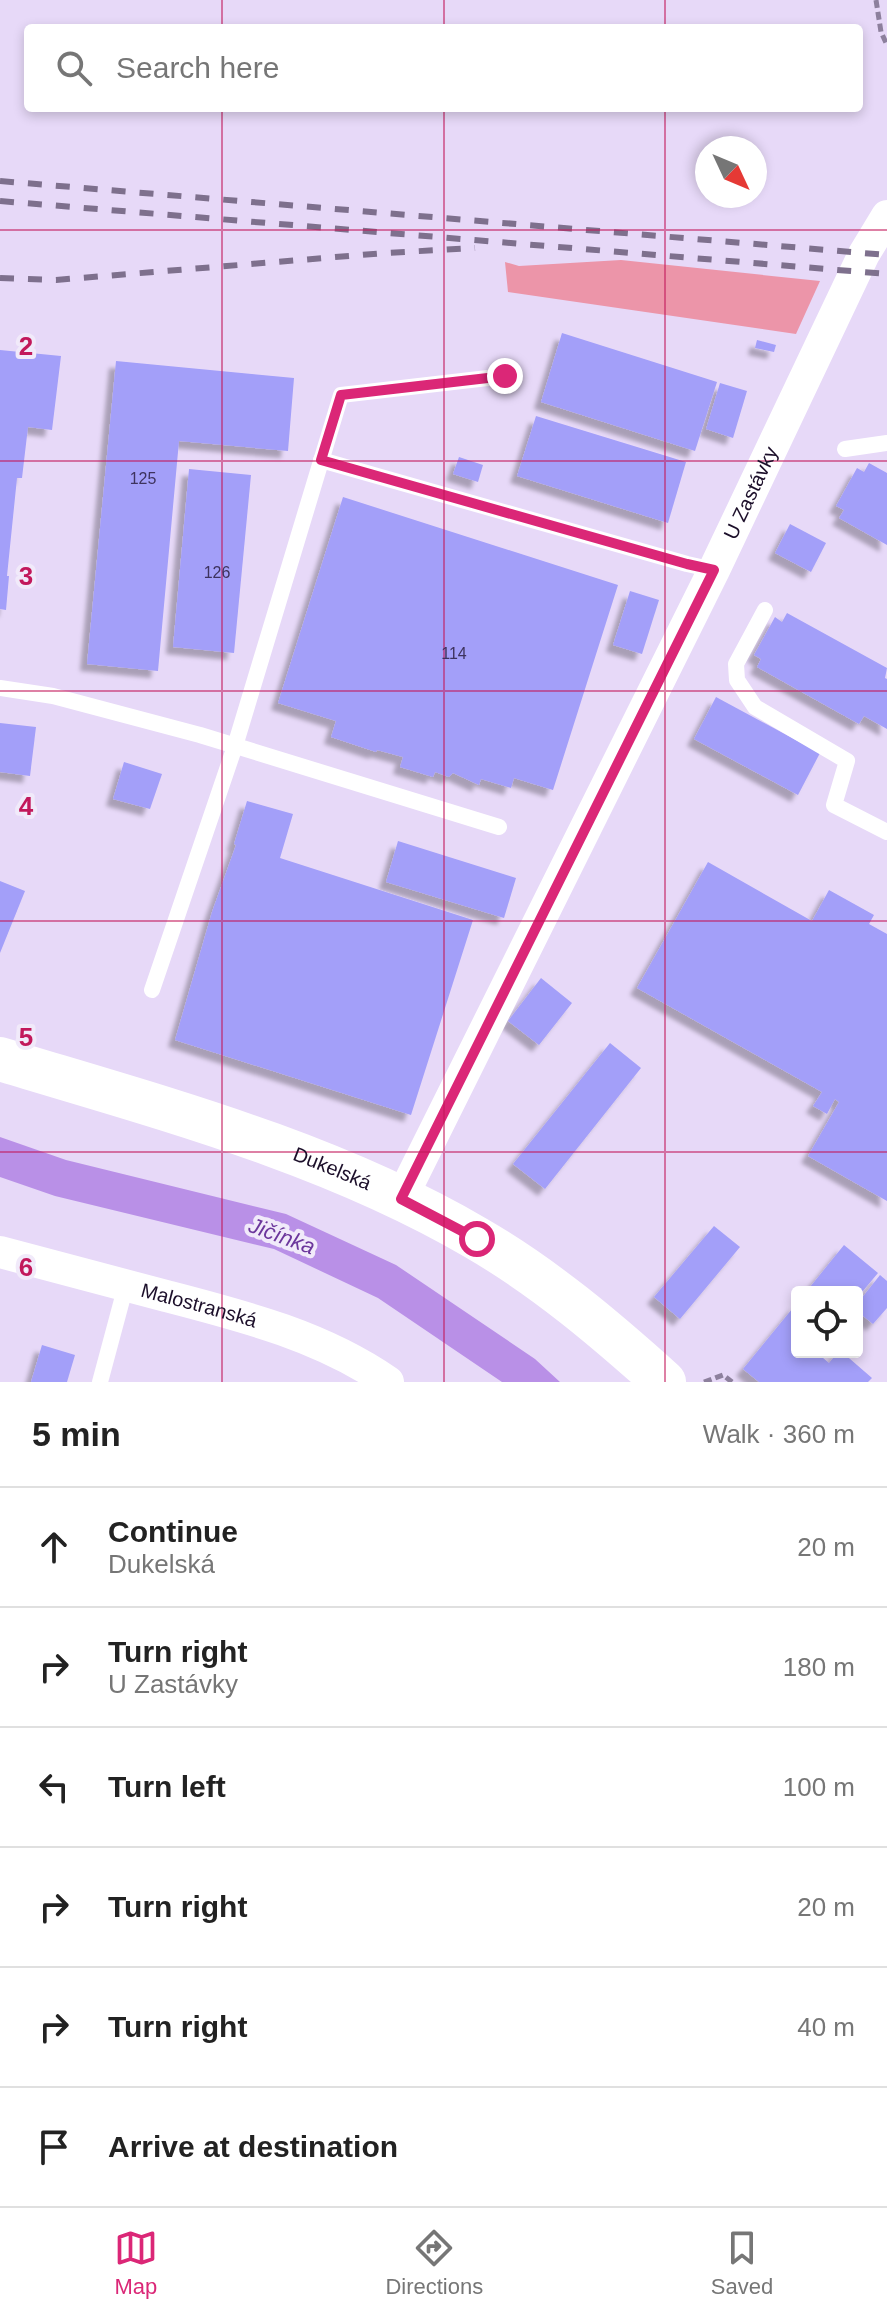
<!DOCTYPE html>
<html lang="en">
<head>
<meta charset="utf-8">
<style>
	body { margin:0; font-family:Arial,sans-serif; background:#f2f2f2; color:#222 }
	.controls { position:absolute; right:24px; bottom:24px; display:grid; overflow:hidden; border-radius:8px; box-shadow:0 4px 12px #0003 }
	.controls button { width:72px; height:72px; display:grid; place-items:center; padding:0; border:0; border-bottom:2px solid #e0e0e0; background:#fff; color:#222; font:40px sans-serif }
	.compass { position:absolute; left:695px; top:136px; width:72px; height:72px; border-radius:50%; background:#fff; box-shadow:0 4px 12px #0003; rotate:134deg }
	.stop { position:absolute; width:24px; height:24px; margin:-18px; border:6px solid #db2777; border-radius:50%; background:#fff }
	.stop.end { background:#db2777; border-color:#fff; box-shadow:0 2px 8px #0008 }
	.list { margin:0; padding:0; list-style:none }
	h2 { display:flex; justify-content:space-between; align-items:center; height:104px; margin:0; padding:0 32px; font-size:34px }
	h2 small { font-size:26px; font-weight:400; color:#767676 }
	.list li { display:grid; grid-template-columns:52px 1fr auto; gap:24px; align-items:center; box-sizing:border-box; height:120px; padding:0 32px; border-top:2px solid #e0e0e0 }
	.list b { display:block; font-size:30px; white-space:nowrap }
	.list p { margin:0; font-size:26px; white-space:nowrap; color:#767676 }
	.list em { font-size:26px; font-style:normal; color:#767676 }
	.icon { flex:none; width:44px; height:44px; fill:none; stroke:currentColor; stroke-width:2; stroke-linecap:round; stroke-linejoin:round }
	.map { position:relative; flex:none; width:887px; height:1382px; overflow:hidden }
	.search { position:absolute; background:#fff; box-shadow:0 4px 12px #0003; left:24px; right:24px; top:24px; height:88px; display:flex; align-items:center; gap:20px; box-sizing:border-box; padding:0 28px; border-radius:8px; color:#767676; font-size:30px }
	.sheet { height:824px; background:#fff }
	nav { display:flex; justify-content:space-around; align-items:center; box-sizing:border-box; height:112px; border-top:2px solid #e0e0e0; background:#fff; font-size:22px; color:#767676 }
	nav a { display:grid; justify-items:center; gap:4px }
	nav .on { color:#db2777 }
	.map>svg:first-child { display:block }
</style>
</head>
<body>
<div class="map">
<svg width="887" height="1382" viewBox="0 0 887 1382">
	<defs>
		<filter id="shadow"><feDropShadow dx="-7" dy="7" stdDeviation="2" flood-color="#0004"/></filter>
	</defs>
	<rect width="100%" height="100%" fill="#e7d9f8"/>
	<!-- green -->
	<polygon fill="#ec95a9" points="621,260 820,281 796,334 508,292 505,262 519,266"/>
	<!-- water -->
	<polygon fill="#b990e7" points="0,1137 66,1160 286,1214 396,1265 535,1359 560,1382 502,1382 378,1298 274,1249 55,1196 0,1177"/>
	<!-- building -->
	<g fill="#a39ff9" filter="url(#shadow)">
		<polygon points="562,333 717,382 695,451 541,402"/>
		<polygon points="757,340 776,345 774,352 755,348"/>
		<polygon points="0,350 61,356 52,430 28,427 22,478 17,478 7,576 9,576 6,610 0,609"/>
		<polygon points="116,361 294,378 288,451 179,441 158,671 87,664"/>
		<polygon points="720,383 747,391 733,438 706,429"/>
		<polygon points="536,416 686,462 668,523 517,476"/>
		<polygon points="459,457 483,465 478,482 453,474"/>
		<polygon points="869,463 887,473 887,545 839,518 844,510 836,506 857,468 864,472"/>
		<polygon points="189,469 251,475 234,653 173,647"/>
		<polygon points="343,497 618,585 553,790 514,778 511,788 481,779 479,785 453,773 449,777 435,772 433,777 400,767 403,757 377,750 376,752 331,737 336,721 278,703"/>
		<polygon points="790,524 826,543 811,572 775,553"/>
		<polygon points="630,591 659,600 642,654 613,645"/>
		<polygon points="787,613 887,668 885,678 887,679 887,729 864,716 859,724 757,667 761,659 754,655 775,617 782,622"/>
		<polygon points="716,697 820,753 798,795 694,739"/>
		<polygon points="0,723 36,727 30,776 0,772"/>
		<polygon points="124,762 162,774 150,809 113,799"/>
		<polygon points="247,801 293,814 280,858 473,920 411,1115 175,1040 212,912 236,845 234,844"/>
		<polygon points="398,841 516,878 504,918 386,882"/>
		<polygon points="708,862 812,921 829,890 874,915 869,924 887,934 887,1201 808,1156 839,1102 835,1099 827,1114 813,1106 822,1092 637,988"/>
		<polygon points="0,881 25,891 0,953"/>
		<polygon points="541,978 572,1003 539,1045 508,1021"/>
		<polygon points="610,1043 641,1068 545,1189 513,1164"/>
		<polygon points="714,1226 740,1247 680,1319 654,1297"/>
		<polygon points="844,1245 878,1273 857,1298 857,1292 806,1292"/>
		<polygon points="880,1275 887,1281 887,1308 873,1324 857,1311 857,1304"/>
		<polygon points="797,1303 797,1352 816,1352 829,1363 838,1352 842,1352 872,1378 868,1382 759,1382 743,1369"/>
		<polygon points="42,1345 75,1355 67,1382 31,1382"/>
	</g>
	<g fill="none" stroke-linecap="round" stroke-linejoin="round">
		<!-- path -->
		<g stroke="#8d809d" stroke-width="5" stroke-dasharray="8 4" stroke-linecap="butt">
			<polyline points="876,0 881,32 887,45"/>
			<polyline points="704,1382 723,1375 732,1382"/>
		</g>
		<!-- service -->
		<g stroke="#fff" stroke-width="16">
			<polyline points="845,449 887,443"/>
			<polyline points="321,460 687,564 714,570"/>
			<polyline points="765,610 736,664 737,680 755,707 847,761 834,805 887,832"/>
			<polyline points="0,688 53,696 200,735 499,827"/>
			<polyline points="152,990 235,746 341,395 505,376"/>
			<polyline points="100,1382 126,1285"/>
		</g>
		<!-- minor -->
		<g stroke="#fff" stroke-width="32">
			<path id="s1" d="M401 1199 714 570 864 254 887 216"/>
			<path id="s2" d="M0 1252C55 1267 111 1281 166 1296 243 1316 322 1336 388 1382"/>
		</g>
		<!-- primary -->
		<path stroke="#fff" stroke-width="44" id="s3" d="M0 1059C162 1108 329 1152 476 1238 545 1278 605 1329 664 1382"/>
		<!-- rail -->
		<g stroke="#7e708d" stroke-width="6" stroke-dasharray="14 14" stroke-linecap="butt">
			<polyline points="0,181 887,255"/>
			<polyline points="0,201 887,274"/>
			<polyline points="0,278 56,280 385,253 475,248"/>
		</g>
	</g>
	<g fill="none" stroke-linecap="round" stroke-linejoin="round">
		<!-- route -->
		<polyline stroke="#db2777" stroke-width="10" points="477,1239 401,1199 714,570 687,564 321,460 341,395 505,376"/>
	</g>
	<!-- grid -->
	<path fill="none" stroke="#c2185b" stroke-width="2" stroke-opacity="0.55" d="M222 0V28M444 0V28M665 0V28M222 108V1382M444 108V1382M665 108V1382M0 230H887M0 461H887M0 691H887M0 921H887M0 1152H887"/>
	<g text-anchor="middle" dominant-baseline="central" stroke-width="8" stroke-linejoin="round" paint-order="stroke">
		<!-- number labels -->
		<g font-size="16" fill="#3e335e">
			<text x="143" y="478">125</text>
			<text x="217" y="572">126</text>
			<text x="454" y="653">114</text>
		</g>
		<!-- street labels -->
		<g font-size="20" fill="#1c0f2a" stroke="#f1eafa">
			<text stroke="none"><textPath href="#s1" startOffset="788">U Zastávky</textPath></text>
			<text stroke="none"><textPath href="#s3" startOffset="350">Dukelská</textPath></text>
			<text stroke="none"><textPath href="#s2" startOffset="206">Malostranská</textPath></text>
		</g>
		<!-- water labels -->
		<g font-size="22" font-style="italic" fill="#6c379c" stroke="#f1eafa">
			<text transform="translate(282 1236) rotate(20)">Jičínka</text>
		</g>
	</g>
	<g font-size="26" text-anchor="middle" font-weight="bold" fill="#c2185b" stroke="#f1eafa" stroke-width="8" stroke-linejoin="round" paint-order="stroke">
		<text x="26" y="355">2</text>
		<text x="26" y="585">3</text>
		<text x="26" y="815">4</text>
		<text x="26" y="1046">5</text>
		<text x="26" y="1276">6</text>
	</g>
</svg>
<div class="controls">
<button><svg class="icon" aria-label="locate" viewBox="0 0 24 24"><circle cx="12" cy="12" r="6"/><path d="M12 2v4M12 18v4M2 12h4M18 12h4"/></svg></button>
</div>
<svg class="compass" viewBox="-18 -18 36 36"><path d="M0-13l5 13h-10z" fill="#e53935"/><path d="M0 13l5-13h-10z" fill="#767676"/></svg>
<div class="stop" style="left:477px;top:1239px"></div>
<div class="stop end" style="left:505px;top:376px"></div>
<div class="search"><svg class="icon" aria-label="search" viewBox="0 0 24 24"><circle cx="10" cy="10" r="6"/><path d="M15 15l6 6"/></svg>Search here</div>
</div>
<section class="sheet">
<h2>5 min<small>Walk · 360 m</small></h2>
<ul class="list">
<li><svg class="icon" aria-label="ahead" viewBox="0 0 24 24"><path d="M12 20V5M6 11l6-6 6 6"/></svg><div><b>Continue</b><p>Dukelská</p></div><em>20 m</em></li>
<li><svg class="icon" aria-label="right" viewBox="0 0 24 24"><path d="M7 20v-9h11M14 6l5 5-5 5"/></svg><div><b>Turn right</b><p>U Zastávky</p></div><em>180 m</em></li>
<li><svg class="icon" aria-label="left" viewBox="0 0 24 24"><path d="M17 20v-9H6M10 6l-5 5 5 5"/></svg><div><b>Turn left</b></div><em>100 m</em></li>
<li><svg class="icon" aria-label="right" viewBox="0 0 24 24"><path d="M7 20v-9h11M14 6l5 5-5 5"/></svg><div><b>Turn right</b></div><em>20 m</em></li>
<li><svg class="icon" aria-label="right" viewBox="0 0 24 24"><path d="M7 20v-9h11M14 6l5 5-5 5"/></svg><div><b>Turn right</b></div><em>40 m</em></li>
<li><svg class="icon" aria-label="arrive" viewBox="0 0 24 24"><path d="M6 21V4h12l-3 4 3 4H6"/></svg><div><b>Arrive at destination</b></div></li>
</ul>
</section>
<nav>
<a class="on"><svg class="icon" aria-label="map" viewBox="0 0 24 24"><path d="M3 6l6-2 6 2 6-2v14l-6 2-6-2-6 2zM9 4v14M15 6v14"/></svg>Map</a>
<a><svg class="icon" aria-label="directions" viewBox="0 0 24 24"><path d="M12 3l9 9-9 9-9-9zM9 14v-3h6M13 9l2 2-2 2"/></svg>Directions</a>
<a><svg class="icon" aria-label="saved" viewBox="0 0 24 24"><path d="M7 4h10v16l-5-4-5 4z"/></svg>Saved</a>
</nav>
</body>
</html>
